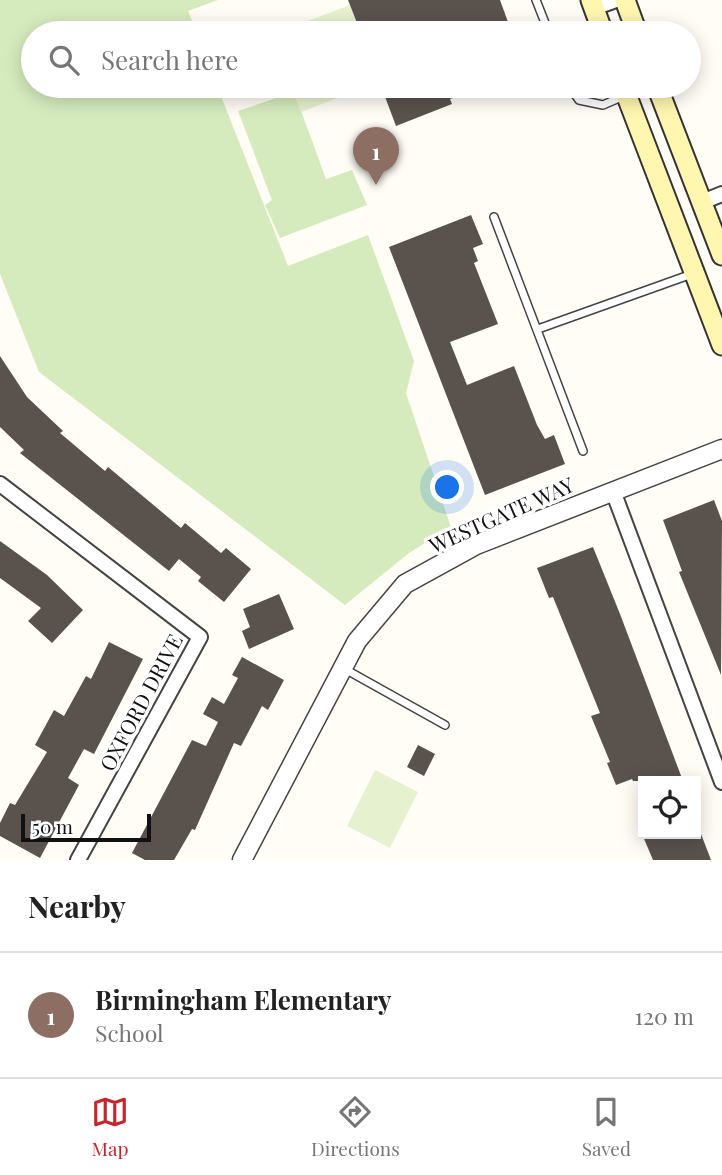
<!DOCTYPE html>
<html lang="en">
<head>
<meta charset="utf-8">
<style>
	body { margin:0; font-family:"Playfair Display",serif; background:#f2f2f2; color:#222 }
	.controls { position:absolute; right:21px; bottom:21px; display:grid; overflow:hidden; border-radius:0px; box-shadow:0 4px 18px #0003 }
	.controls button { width:63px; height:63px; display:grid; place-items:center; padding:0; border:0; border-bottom:2px solid #e0e0e0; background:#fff; color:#222; font:35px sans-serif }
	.scale { position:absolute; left:21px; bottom:18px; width:130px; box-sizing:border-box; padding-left:7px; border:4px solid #111; border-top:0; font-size:19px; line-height:24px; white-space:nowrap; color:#111; -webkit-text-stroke:5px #fff; paint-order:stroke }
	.you { position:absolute; left:448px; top:488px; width:24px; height:24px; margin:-18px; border:5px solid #fff; border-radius:50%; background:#1a73e8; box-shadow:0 0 0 10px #1a73e833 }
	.badge { display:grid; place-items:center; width:46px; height:46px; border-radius:50%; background:#c4262e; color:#fff; font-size:23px; font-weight:700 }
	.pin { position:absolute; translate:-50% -58px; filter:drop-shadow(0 2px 4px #0008) }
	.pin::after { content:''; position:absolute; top:37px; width:24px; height:21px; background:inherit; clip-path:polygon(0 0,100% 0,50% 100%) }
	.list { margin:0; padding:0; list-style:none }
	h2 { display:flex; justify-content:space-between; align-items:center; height:91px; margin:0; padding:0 28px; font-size:30px }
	h2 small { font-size:23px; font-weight:400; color:#767676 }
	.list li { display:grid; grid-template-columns:46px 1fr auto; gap:21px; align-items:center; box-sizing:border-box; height:126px; padding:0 28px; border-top:2px solid #e0e0e0 }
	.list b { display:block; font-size:26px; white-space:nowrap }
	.list p { margin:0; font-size:23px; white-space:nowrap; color:#767676 }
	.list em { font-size:23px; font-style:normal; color:#767676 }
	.icon { flex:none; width:38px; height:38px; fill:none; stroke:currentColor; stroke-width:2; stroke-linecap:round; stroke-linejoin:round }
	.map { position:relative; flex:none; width:722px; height:860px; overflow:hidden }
	.search { position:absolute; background:#fff; box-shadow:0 4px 18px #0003; left:21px; right:21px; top:21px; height:77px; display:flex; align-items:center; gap:18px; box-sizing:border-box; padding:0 24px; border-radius:38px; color:#767676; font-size:26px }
	.sheet { height:217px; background:#fff }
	nav { display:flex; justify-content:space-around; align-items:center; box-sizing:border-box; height:98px; border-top:2px solid #e0e0e0; background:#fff; font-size:19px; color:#767676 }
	nav a { display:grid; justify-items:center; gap:4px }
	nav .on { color:#c4262e }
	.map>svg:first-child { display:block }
</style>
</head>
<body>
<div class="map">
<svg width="722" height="860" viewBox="0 0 722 860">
	<rect width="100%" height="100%" fill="#fffdf5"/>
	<!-- green -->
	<g fill="#d5ebbd">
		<polygon points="0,0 218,0 188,11 197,33 33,33 33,86 217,86 288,266 368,235 414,361 406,393 451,527 409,553 345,605 39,372 0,274"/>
		<polygon points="294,92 326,179 352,170 367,205 280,238 265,205 272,200 238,111"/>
	</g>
	<!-- pitch -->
	<g fill="#e6f2cf">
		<polygon points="350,5 361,33 276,33"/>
		<polygon points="291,86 369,86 301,112"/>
		<polygon points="375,770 418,792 390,848 347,826"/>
	</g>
	<!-- building -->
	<g fill="#5a524d">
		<polygon points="348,0 500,0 512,33 361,33"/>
		<polygon points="381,86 483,86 483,87 450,99 452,104 396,126"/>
		<polygon points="471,215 483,244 473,248 478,261 474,263 498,324 450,342 467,385 514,366 537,425 545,439 554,435 565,464 485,495 389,247"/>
		<polygon points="0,356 27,397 63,431 60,433 105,471 108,467 181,528 185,523 221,553 226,548 251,569 224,602 198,581 201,577 179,559 169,571 20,453 24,450 0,427"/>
		<polygon points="714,500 722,521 721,675 679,572 682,571 663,520"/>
		<polygon points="0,541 47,575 83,610 52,643 28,621 41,608 0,578"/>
		<polygon points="593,547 620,614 683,781 633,781 632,779 616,785 607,763 610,762 591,716 600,713 553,597 549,598 537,568"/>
		<polygon points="279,594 294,629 249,649 242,631 250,627 243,609"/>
		<polygon points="109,642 143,659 94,754 84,749 68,778 79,785 40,858 0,836 0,823 10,803 15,805 47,752 35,745 54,710 64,716 86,676 91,679"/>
		<polygon points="242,657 284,680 268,710 262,706 241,746 234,743 195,830 192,829 174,860 145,860 132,853 192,740 206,746 218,722 203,714 212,697 224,704 238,678 232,675"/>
		<polygon points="418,745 435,754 424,776 407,767"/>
		<polygon points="642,834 701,834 711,860 653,860"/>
	</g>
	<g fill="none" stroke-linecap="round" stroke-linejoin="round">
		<!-- service casing -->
		<g stroke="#444" stroke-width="10">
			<g id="service">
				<polyline points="536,0 549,33"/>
				<polyline points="569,86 579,100 603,105 647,86"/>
				<polyline points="494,217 583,451"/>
				<polyline points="538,329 692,274"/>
				<polyline points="343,668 445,725"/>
			</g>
		</g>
		<!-- minor casing -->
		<g stroke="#444" stroke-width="18">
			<g id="minor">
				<polyline points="594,8 616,0"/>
				<polyline points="702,202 722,194"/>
				<polyline points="0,484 200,637 78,860"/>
				<polyline points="613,491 722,782"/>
			</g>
		</g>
		<!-- tertiary casing -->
		<g stroke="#444" stroke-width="21">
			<polyline id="tertiary" points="242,860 357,641 405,584 476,545 722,449"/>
		</g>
		<!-- secondary casing -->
		<g stroke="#333" stroke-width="23">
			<g id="secondary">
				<polyline points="591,0 603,33"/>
				<polyline points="625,0 637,33"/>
				<polyline points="623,86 722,345"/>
				<polyline points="657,86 722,255"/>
			</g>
		</g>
		<!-- service -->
		<use href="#service" stroke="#fff" stroke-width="7"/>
		<!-- minor -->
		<use href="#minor" stroke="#fff" stroke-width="14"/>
		<!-- tertiary -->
		<use href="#tertiary" stroke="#fff" stroke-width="18"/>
		<!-- secondary -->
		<use href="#secondary" stroke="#fff6b0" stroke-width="19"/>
	</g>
	<g text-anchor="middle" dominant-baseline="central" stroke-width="7" stroke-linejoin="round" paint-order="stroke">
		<!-- street labels -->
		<g font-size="21" fill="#111" stroke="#fff">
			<text transform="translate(501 514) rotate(-24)">WESTGATE WAY</text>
			<text transform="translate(140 702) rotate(-62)">OXFORD DRIVE</text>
		</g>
	</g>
</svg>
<div class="controls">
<button><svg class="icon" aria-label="locate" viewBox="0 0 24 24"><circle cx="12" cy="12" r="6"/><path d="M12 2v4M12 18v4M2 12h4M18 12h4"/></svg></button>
</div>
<div class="scale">50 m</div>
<div class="you"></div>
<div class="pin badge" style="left:376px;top:185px;background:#8d6e63">1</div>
<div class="search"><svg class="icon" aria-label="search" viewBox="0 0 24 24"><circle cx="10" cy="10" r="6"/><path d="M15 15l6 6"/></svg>Search here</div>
</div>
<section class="sheet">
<h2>Nearby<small></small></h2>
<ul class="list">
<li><span class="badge" style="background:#8d6e63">1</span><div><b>Birmingham Elementary</b><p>School</p></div><em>120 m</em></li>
</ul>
</section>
<nav>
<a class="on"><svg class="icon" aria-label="map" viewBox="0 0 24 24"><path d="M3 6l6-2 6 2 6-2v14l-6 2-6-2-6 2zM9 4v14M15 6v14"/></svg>Map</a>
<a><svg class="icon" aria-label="directions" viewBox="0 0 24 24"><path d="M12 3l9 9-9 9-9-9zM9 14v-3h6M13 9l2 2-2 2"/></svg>Directions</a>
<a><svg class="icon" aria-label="saved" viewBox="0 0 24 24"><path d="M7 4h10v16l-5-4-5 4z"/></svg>Saved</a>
</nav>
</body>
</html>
